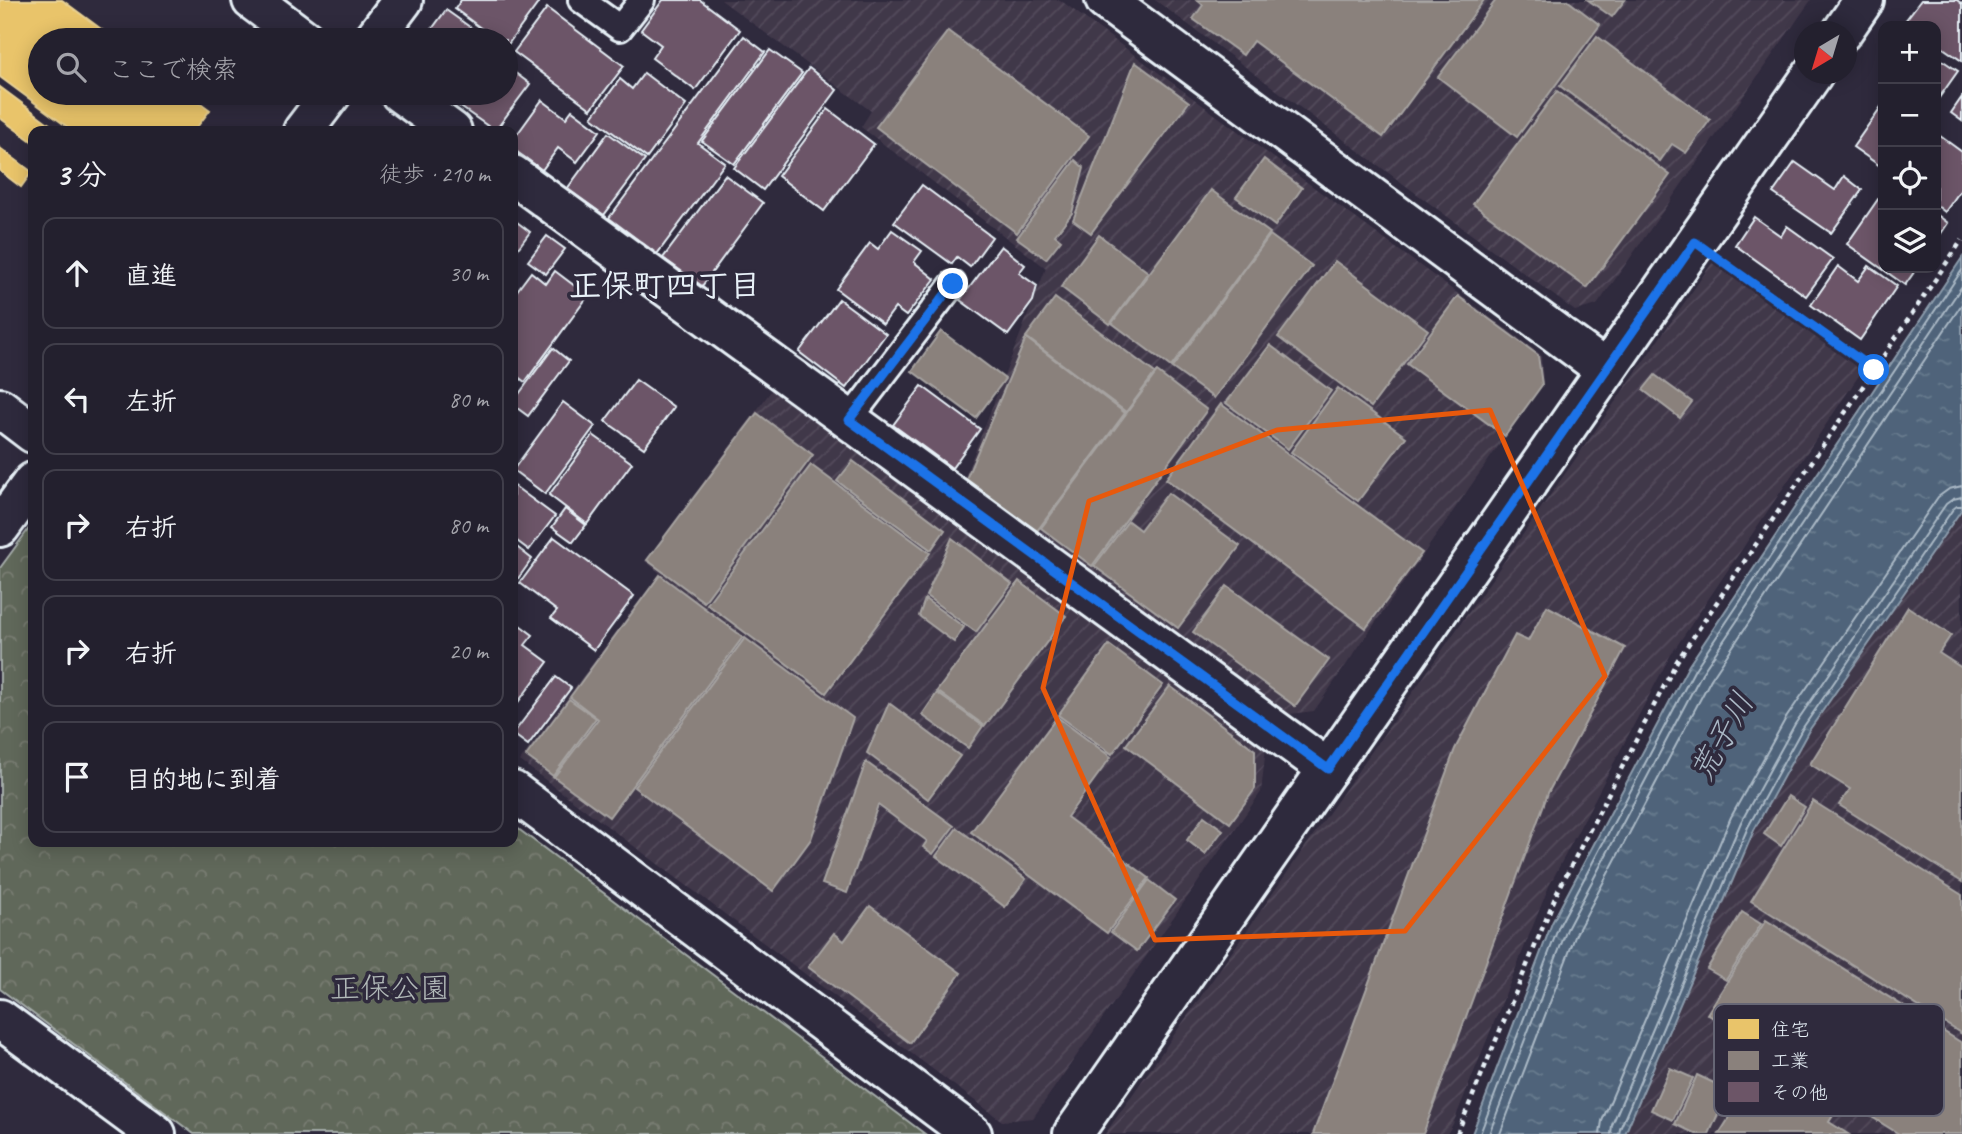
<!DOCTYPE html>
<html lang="ja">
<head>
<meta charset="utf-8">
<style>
	body { margin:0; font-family:Caveat,"Klee One",sans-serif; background:#2b2836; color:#f1f3f6 }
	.controls { position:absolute; right:21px; top:21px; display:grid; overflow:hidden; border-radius:14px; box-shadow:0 4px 18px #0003 }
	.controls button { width:63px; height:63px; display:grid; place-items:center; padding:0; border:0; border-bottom:2px solid #403e4a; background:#23202e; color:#f1f3f6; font:35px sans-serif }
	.compass { position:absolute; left:1794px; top:21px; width:63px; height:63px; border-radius:50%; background:#23202e; box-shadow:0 4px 18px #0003; rotate:218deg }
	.stop { position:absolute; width:21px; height:21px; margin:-16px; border:5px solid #1a73e8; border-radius:50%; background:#fff }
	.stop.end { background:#1a73e8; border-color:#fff; box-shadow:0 2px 7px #0008 }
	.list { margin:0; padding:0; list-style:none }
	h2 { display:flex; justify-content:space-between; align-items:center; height:91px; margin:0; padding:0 28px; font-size:30px }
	h2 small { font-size:23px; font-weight:400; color:#a3a3aa }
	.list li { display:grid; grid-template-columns:46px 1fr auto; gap:21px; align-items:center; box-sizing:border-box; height:112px; margin:0 14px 14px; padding:0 14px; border:2px solid #403e4a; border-radius:14px }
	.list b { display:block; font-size:26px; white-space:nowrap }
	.list em { font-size:23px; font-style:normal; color:#a3a3aa }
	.icon { flex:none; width:38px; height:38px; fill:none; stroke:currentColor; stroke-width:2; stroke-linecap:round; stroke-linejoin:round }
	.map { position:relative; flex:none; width:1962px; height:1134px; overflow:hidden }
	.search { position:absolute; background:#23202e; box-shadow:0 4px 18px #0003; left:28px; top:28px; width:490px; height:77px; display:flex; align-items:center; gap:18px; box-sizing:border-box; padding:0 24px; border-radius:38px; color:#a3a3aa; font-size:26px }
	.panel { position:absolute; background:#23202e; box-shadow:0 4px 18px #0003; left:28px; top:126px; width:490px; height:721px; border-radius:14px }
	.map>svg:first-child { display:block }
</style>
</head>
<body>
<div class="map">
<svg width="1962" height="1134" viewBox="0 0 1962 1134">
	<defs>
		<pattern id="industrial-furrows" width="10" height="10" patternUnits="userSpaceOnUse" patternTransform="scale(1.75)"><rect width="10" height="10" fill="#41374a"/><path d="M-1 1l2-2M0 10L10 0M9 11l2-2" fill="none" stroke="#534b5c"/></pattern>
		<pattern id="park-crowns" width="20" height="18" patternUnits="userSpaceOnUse" patternTransform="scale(1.75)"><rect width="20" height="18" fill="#61675a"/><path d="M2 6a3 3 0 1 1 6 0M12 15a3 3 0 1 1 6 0" fill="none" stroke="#787d72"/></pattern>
		<pattern id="water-ripples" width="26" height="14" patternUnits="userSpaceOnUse" patternTransform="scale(1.75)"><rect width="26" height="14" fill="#4f647a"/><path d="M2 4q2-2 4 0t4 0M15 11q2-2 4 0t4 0" fill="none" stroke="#687b8e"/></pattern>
	</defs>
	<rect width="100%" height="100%" fill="#2f2a3d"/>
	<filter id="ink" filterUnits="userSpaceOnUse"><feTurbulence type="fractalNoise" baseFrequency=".0143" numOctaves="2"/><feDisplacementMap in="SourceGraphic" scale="14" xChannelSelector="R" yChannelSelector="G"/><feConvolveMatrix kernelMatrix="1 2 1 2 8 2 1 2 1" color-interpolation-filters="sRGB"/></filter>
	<g filter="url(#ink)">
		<!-- industrial -->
		<g fill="url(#industrial-furrows)">
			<polygon points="721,0 1060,0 1541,355 1543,382 1314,711 1282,715 963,482 1046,268 861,127 871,111"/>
			<polygon points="1155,0 1811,0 1597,305 1575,311"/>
			<polygon points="1712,263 1862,371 1670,656 1549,886 1453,1124 1447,1134 1105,1134"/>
			<polygon points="774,387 1266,747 1261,792 1033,1118 1002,1121 520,761 660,573 645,561"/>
			<polygon points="1962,509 1962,1134 1625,1134 1754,830 1808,732"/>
		</g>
		<!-- park -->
		<polygon fill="url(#park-crowns)" stroke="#a4aca9" stroke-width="2" points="33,523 33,842 513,842 513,825 925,1134 194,1134 0,989 0,568"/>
		<!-- water -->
		<polygon fill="url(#water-ripples)" stroke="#8c9cac" stroke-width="2" points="1962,258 1962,509 1808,732 1754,830 1625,1134 1472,1134 1552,923 1689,665"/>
		<!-- homes -->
		<g fill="#e9c46a" stroke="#e9d295" stroke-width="2">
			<polygon points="0,0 62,0 116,40 40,40 40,93 187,93 210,110 194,131 73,131 0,77"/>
			<polygon points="0,87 59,131 33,131 33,142 0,118"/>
			<polygon points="0,148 32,172 21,187 0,171"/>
		</g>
		<!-- industry -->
		<g fill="#8a817c" stroke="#a6a3a1" stroke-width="2">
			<polygon points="1197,0 1484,0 1383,137 1253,41 1243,55 1193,19 1203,5"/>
			<polygon points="1496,0 1567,0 1600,25 1517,137 1438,77"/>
			<polygon points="1588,0 1625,0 1612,17"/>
			<polygon points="948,31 1089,136 1017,233 876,127"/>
			<polygon points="1597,36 1710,120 1686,153 1672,144 1660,161 1560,86"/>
			<polygon points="1135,62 1189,102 1091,233 1073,220"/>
			<polygon points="1557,91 1670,175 1587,288 1473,204"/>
			<polygon points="1264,159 1302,188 1275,226 1236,197"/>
			<polygon points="1075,160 1084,168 1072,213 1055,235 1061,240 1046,259 1017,238"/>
			<polygon points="1211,190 1270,233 1171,367 1112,323"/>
			<polygon points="1099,235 1148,272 1110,324 1061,287"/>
			<polygon points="1270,235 1312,266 1214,398 1172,368"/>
			<polygon points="1335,261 1428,330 1371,407 1278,337"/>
			<polygon points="1458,296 1538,355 1542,385 1505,436 1407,364"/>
			<polygon points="1055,298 1155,373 1126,412 1026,337"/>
			<polygon points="941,331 1005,379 976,418 912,371"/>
			<polygon points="1026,338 1125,413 1037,531 966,479"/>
			<polygon points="1270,345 1331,391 1288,449 1226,403"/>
			<polygon points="1157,372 1207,410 1092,566 1041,528"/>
			<polygon points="1655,375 1692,402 1680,418 1643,390"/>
			<polygon points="1338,388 1406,437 1358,501 1291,452"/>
			<polygon points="1221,404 1422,553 1366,628 1166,479"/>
			<polygon points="757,413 813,455 704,602 647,560"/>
			<polygon points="853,461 945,530 931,550 837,481"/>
			<polygon points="811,465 930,553 826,693 707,604"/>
			<polygon points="1168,493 1240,546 1178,628 1094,566 1128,521 1140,530"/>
			<polygon points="952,538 1012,584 976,632 926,596"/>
			<polygon points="660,575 743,637 609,817 554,777 598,719 570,697"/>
			<polygon points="1019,581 1066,616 985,726 937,691"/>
			<polygon points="1227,586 1329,660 1295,706 1193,632"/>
			<polygon points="925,599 964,627 954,642 919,616"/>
			<polygon points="1547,606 1625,648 1548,793 1423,1134 1313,1134 1455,749 1515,635 1528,641"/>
			<polygon points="1908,607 1951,635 1939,653 1962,668 1962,882 1839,805 1850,789 1810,764"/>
			<polygon points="745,638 853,718 811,839 773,891 634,787"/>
			<polygon points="1109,645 1163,685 1112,754 1058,715"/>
			<polygon points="1170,686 1255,750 1255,789 1230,823 1126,745"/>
			<polygon points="937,693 983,726 968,748 922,715"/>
			<polygon points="569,699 596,718 553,776 526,756"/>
			<polygon points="889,703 960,756 928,799 867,753"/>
			<polygon points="1057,717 1111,757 1067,817 1149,878 1107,933 971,832"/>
			<polygon points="866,762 954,826 933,854 923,847 927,841 878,805 847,893 822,884"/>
			<polygon points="1788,796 1805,807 1781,846 1764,834"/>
			<polygon points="1813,801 1962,895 1962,1034 1751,901"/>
			<polygon points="1204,816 1223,830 1205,854 1187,840"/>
			<polygon points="957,828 1026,879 1005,907 936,856"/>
			<polygon points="1149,880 1175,900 1137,951 1111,932"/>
			<polygon points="870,906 961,973 910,1043 808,967 834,933 844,941"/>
			<polygon points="1742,912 1761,924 1726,980 1707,969"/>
			<polygon points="1766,920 1962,1043 1962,1134 1899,1134 1707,1014"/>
			<polygon points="1768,1057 1841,1103 1829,1122 1848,1134 1719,1134"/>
			<polygon points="1670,1068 1693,1078 1673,1120 1651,1110"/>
			<polygon points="1697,1075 1729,1090 1709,1134 1696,1134 1675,1124"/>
		</g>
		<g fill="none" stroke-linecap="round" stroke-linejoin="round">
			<!-- shore -->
			<g stroke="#abb9c6" stroke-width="2">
				<polyline points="1480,1134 1559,926 1695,669 1962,270"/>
				<polyline points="1489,1134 1567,929 1702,673 1962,286"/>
				<polyline points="1500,1134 1576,934 1711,679 1962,304"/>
				<polyline points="1600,1134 1602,1121 1731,817 1786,718 1938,497 1949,489 1962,486"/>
				<polyline points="1611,1134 1612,1125 1741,822 1795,724 1946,504 1953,499 1962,497"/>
				<polyline points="1619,1134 1620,1129 1748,827 1802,729 1953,509 1957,506 1962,506"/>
			</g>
		</g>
		<!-- building -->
		<g fill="#6c5567" stroke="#e8f1f8" stroke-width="2">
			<polygon points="461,0 536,0 539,2 506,47 506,40 497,40 455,9"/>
			<polygon points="663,0 700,0 740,30 695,90 652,58 661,45 641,30"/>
			<polygon points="1921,0 1957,0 1962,4 1962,61 1936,43 1936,26 1912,26 1905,21"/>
			<polygon points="547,8 624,66 591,109 514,52"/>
			<polygon points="446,10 488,40 424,40"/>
			<polygon points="744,36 765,52 698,143 725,163 657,254 609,218"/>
			<polygon points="770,50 802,73 734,164 702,141"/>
			<polygon points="1936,56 1958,71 1936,102"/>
			<polygon points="506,66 530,84 495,131 455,103 463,93 506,93"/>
			<polygon points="809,68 837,90 763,190 734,168"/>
			<polygon points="644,73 686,105 647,158 592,117 620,79 632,89"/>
			<polygon points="1962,97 1962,121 1951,113"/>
			<polygon points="542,100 566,118 572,110 600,131 577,162 558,148 542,170 513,149 513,140"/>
			<polygon points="1883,104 1883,168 1853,147"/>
			<polygon points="828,109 874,144 824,211 778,176"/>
			<polygon points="608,133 645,160 604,215 567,189"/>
			<polygon points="1936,133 1962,152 1962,188 1945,212 1936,205"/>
			<polygon points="1795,162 1835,190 1844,176 1862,190 1831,233 1773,193"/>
			<polygon points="725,175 763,203 702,286 663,258"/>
			<polygon points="922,185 992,237 970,267 957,257 952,264 894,222"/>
			<polygon points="1883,192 1883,268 1917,268 1905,285 1847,244"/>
			<polygon points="1936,214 1948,223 1936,241"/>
			<polygon points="1754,217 1781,236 1787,226 1833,259 1806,296 1735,245"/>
			<polygon points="513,219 530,232 513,255"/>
			<polygon points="892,230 922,251 914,262 935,279 906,316 895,308 883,324 836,289 870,243 878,249"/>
			<polygon points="547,236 565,249 546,274 528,261"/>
			<polygon points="1001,246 1025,265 1019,273 1037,286 1033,301 1008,335 960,300"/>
			<polygon points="1838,266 1858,281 1869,266 1897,286 1860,340 1811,305"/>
			<polygon points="555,271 588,296 525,382 513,373 513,296 531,272 546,284"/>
			<polygon points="839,299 886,334 846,388 799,352"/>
			<polygon points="553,348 569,361 528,416 513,405 513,402"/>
			<polygon points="636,380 674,407 644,448 605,421"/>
			<polygon points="922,386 980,429 952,468 893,425"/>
			<polygon points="563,402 595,426 545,494 513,470"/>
			<polygon points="593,435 632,463 587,524 549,495"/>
			<polygon points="513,485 555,516 529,550 513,538"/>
			<polygon points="565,509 586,525 573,542 552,527"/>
			<polygon points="554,537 634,596 594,650 551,618 557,611 520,583"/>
			<polygon points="513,544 532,559 517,580 513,576"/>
			<polygon points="513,620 533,635 525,645 548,662 513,709"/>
			<polygon points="556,677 571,688 528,745 513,734"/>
		</g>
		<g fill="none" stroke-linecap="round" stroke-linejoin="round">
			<!-- lane casing -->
			<g stroke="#e8f1f8" stroke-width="30">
				<g id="lane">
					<polyline points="581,0 620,28 642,0"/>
					<polyline points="849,420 953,284"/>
				</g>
			</g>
			<!-- street casing -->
			<g stroke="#e8f1f8" stroke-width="44">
				<g id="street">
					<polyline points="252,0 305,40"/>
					<polyline points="1105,0 1606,370"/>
					<polyline points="1842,32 1864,0"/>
					<polyline points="373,40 403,0"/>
					<polyline points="400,93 452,131"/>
					<polyline points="303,131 332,93"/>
					<polyline points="513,175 1328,769"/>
					<polyline points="0,408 33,433"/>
					<polyline points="0,527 33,482"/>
					<polyline points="513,791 972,1134"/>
					<polyline points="0,1019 156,1134"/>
					<polyline points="1073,1134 1813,74"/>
				</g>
			</g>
			<!-- path -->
			<g stroke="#e8f1f8" stroke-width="4.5" stroke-dasharray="5 5" stroke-linecap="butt">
				<polyline points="1733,269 1874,370"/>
				<polyline points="1457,1134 1557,893 1677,661 1962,240"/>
			</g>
			<!-- lane -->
			<use href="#lane" stroke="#2f2a3d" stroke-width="24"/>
			<!-- street -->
			<use href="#street" stroke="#2f2a3d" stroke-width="38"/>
		</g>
	</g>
	<g fill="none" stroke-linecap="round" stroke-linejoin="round" filter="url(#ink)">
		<!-- route -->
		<polyline stroke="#1a73e8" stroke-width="9" points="953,284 849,420 1328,769 1695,242 1874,370"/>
	</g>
	<!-- marked area -->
	<path fill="none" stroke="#e8590c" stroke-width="5" stroke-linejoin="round" d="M1490 410 1605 676 1405 931 1155 940 1043 688 1089 501 1277 430Z"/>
	<g text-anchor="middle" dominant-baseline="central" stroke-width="7" stroke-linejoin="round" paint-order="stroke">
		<!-- park labels -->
		<g font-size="30" fill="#b2bab9" stroke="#2f2a3d">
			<text x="390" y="988">正保公園</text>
		</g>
		<!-- neighbourhood labels -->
		<g font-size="32" font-weight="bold" fill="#e8f1f8" stroke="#2f2a3d">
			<text x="665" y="285">正保町四丁目</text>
		</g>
		<!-- water labels -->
		<g font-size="32" font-style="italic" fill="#abb9c6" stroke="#2f2a3d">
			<text transform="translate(1722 737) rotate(-61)">荒子川</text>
		</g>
	</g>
	<!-- legend -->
	<rect x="1714" y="1004" width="230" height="112" rx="10" fill="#2f2a3d" stroke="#666675" stroke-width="2"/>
	<rect x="1728" y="1019" width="31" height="20" fill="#e9c46a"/>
	<rect x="1728" y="1051" width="31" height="19" fill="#8a817c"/>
	<rect x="1728" y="1082" width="31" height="20" fill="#6c5567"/>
	<g font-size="19" fill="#e8f1f8">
		<text x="1771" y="1036">住宅</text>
		<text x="1771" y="1067">工業</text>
		<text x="1771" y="1099">その他</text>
	</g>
</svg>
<div class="controls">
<button>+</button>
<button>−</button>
<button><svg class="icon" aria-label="locate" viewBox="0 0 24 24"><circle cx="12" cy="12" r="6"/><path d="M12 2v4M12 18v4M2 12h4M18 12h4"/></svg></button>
<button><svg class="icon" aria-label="layers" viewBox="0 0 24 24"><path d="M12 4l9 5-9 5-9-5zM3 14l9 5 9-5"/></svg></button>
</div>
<svg class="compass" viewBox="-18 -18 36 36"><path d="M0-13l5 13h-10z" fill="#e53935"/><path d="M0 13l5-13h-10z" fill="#a3a3aa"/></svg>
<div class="stop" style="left:1874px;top:370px"></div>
<div class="stop end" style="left:953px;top:284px"></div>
<div class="search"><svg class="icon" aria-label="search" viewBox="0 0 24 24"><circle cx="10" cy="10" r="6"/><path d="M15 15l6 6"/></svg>ここで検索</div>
<section class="panel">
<h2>3 分<small>徒歩 · 210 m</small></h2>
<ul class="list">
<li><svg class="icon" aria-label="ahead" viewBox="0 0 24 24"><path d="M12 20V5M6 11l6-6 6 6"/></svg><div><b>直進</b></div><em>30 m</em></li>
<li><svg class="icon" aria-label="left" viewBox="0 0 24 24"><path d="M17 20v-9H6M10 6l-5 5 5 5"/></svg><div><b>左折</b></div><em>80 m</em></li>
<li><svg class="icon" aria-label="right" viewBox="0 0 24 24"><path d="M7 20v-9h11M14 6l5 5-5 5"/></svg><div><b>右折</b></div><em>80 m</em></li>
<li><svg class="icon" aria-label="right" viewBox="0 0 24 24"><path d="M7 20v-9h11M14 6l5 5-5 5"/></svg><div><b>右折</b></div><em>20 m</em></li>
<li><svg class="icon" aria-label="arrive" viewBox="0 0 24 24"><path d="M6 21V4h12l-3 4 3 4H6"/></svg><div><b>目的地に到着</b></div></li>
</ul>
</section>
</div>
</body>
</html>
